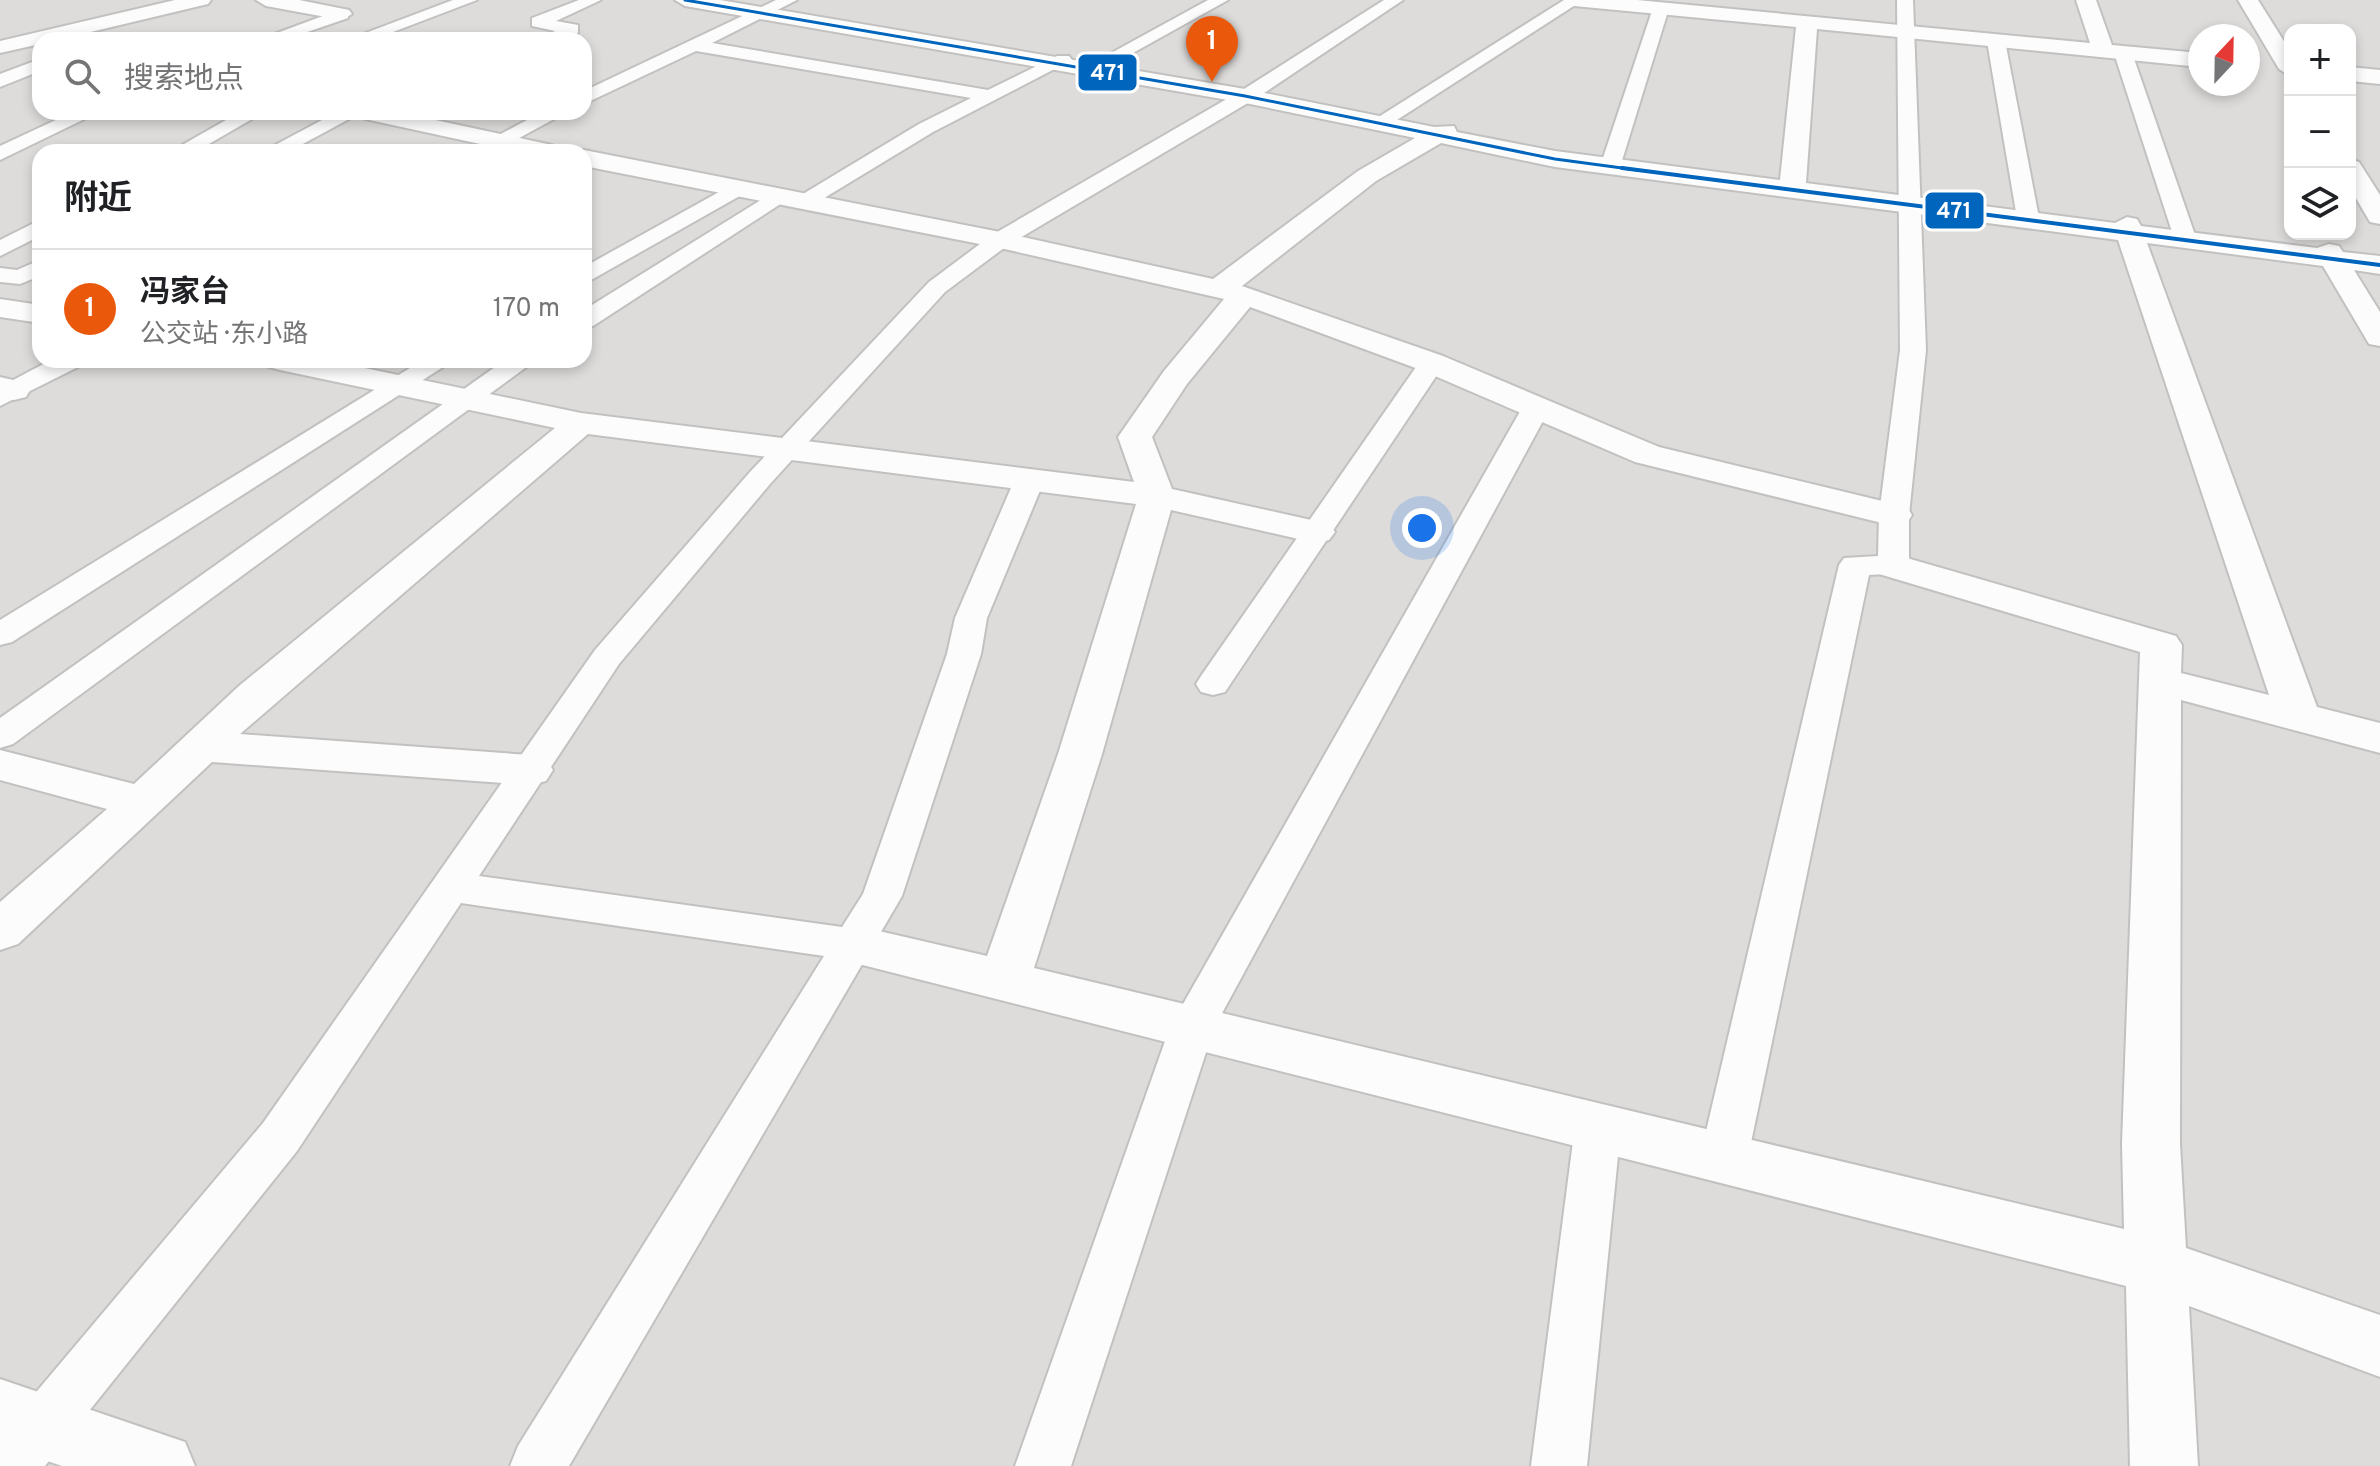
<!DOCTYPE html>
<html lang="zh">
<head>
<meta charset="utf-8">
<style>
	body { margin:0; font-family:Overpass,"Noto Sans SC",sans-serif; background:#f6f6f6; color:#202124 }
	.controls { position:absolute; right:24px; top:24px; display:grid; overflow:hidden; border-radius:16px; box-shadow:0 4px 12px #0003 }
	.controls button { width:72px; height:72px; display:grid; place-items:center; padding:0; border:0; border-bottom:2px solid #e0e0e0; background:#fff; color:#202124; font:40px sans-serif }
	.compass { position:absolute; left:2188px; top:24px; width:72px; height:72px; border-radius:50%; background:#fff; box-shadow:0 4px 12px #0003; rotate:22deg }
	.you { position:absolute; left:1422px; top:528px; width:28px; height:28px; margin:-20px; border:6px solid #fff; border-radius:50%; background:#1a73e8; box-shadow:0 0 0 12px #1a73e833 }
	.badge { display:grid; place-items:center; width:52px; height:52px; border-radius:50%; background:#ea580c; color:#fff; font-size:26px; font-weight:700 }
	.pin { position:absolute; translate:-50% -66px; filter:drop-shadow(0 2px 4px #0008) }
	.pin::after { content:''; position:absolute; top:42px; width:28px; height:24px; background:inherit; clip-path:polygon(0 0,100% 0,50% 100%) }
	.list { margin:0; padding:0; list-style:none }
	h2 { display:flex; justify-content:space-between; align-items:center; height:104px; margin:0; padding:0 32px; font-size:34px }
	h2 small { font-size:26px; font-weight:400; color:#757577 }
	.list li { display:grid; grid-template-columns:52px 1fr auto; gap:24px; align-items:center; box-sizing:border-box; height:120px; padding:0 32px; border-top:2px solid #e0e0e0 }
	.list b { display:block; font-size:30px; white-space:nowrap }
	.list p { margin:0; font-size:26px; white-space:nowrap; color:#757577 }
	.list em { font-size:26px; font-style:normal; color:#757577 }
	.icon { flex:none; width:44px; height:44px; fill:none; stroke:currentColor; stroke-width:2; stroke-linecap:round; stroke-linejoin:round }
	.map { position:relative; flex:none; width:2380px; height:1466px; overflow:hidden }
	.search { position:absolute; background:#fff; box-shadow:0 4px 12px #0003; left:32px; top:32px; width:560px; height:88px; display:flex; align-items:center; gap:20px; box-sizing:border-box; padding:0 28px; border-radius:24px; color:#757577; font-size:30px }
	.panel { position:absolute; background:#fff; box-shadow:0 4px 12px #0003; left:32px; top:144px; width:560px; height:224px; border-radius:24px }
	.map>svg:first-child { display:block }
</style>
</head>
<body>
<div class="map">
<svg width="2380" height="1466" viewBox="0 0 2380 1466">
	<rect width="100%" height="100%" fill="#eeecea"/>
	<!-- residential -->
	<path fill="#dedcdb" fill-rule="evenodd" d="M0 0H2380V1466H0ZM2290 30H2350V234H2290ZM2200 36H2248V84H2200ZM40 40H584V112H40ZM40 152H584V360H40Z"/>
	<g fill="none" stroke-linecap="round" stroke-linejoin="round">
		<!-- service casing -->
		<g stroke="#c2c1c0" stroke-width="4">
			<g id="service">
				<polygon points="453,0 477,0 372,40 347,40"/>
				<polygon points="579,0 601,0 556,21 578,25 578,33 562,40 539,40 555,31 532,26 532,18"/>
				<polygon points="776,0 797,0 712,43 988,90 1057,56 1069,56 1072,60 933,132 806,209 795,202 798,197 919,124 971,98 696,51 584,104 584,91"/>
				<polygon points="1208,0 1228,0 1097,73 1085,73 1082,69"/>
				<polygon points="1384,0 1403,0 1258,97 1008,245 945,292 770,484 619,664 479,876 842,927 863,894 947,654 955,618 1014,481 1019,475 1039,475 1044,481 987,618 981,654 902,896 569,1466 510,1466 518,1446 824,956 461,903 297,1151 45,1466 0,1466 0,1435 263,1123 595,650 750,472 929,282 992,235 1244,89"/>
				<polygon points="1564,0 1583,0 1386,127 1379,129 1369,123"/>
				<polygon points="1897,0 1913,0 1926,350 1909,515 1909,566 1904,573 1869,575 1748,1157 1741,1171 1724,1177 1707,1171 1700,1157 1839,565 1844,558 1878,556 1879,515 1900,350"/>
				<polygon points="1661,3 1669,8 1620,167 1610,173 1603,171 1600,167 1653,8"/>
				<polygon points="342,9 348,10 348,18 284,40 258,40"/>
				<polygon points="1996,36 2005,41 2039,218 2028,225 2017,218 1987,41"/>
				<polygon points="2123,48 2132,53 2196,238 2193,243 2177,243 2174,238 2114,53"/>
				<polygon points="40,59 40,71 0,87 0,74"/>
				<polygon points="73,112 99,112 0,160 0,146"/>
				<polygon points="240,112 264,112 195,152 170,152"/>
				<polygon points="337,112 362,112 288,152 262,152"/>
				<polygon points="542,112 567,112 493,152 467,152"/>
				<polygon points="737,182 748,188 745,193 584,284 584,267"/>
				<polygon points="777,190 788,196 785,201 593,326 584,328 584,310"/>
				<polygon points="40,220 40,236 0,256 0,240"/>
				<polygon points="40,260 40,276 20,284 0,282 0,268 17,270"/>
				<polygon points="1432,355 1445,363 1225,692 1213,695 1201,692 1196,684 1201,676 1423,357"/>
				<polygon points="51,360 84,360 80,366 0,406 0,387"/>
				<polygon points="423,360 454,360 12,642 0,645 0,620"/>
				<polygon points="505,360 536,360 13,744 0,748 0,718"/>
				<polygon points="1536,400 1546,402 1550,408 1214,1028 1071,1466 1015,1466 1170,1027 1522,408 1526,402"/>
				<polygon points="1598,1106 1614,1112 1621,1126 1587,1466 1531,1466 1575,1126 1582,1112"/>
			</g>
		</g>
		<!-- minor casing -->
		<g stroke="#c2c1c0" stroke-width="4">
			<g id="minor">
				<polygon points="175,0 211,0 208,4 57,40 40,40 40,44 0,53 0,41"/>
				<polygon points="256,0 299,0 349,10 352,14 342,20 266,6"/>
				<path d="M675 0H720L1245 89 1434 127 1454 126 1457 132 1555 151 1780 180 1796 27 1574 6 1564 0H1637L2090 43 2076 0H2096L2112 45 2200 53V67L1817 29 1806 183 2115 223 2127 217 2137 219 2141 226 2317 248 2329 244 2339 246 2343 252 2380 256V274L2354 270 2380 312V346L2369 344 2323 266 2147 243 2317 707 2380 723V753L2181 700 2180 1144 2186 1248 2380 1315V1377L2189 1306 2198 1466H2130L2126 1286 835 958 828 944 835 930 853 925 987 956 1058 754 1136 504 588 434 240 734 530 755 546 759 553 770 546 781 530 785 212 762 18 944 0 950V902L107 809 0 780V750L134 784 239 686 555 428 280 370 269 367 264 360H326L581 413 1134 482 1118 437 1164 371 1224 299 1000 248 584 166V152H578L584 150 1000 232 1213 279 1358 171 1415 138 1245 103 685 6ZM1441 143 1555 167 2118 240 2269 695 2181 673 2182 645 2176 636 1893 554 1879 558 1874 566 1879 574 2140 652 2122 1144 2124 1229 1034 968 1102 754 1171 510 1316 543 1329 540 1335 532 1329 524 1172 489 1152 437 1187 384 1250 307 1421 370 1635 462 1894 526 1907 523 1912 515 1907 507 1659 447 1443 356 1242 286 1376 181Z"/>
				<polygon points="2238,0 2258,0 2290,51 2290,76 2279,69"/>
				<polygon points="2350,67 2380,70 2380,84 2350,81"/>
				<polygon points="353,112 398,112 552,145 564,152 517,152 365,119"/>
				<polygon points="2350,159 2359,162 2380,195 2380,224 2370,222 2350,188"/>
				<polygon points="0,299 40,305 40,323 0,317"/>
				<polygon points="0,377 26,383 30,390 26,397 14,400 0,397"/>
				<polygon points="0,1379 185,1442 195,1466 62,1466 0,1445"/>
			</g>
		</g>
		<!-- service -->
		<use href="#service" fill="#fcfcfc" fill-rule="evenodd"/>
		<!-- minor -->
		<use href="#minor" fill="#fcfcfc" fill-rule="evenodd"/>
		<!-- bus-1-far1 casing -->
		<g stroke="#fff" stroke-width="6">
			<polyline id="bus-1-far1" points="685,0 1245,96 1555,159 1637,170"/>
		</g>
		<!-- bus-1 casing -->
		<g stroke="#fff" stroke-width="8">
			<polyline id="bus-1" points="1622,168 2380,265"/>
		</g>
		<!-- bus-1-far1 -->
		<use href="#bus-1-far1" stroke="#0065bd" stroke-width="3"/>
		<!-- bus-1 -->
		<use href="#bus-1" stroke="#0065bd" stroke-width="4"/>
	</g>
	<g stroke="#fff" stroke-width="3">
		<rect x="1077" y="53" width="61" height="39" rx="8" fill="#0065bd"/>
		<rect x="1924" y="191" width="61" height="39" rx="8" fill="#0065bd"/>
	</g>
	<g font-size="22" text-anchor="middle" font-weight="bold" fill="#fff">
		<text x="1108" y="80">471</text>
		<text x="1954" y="218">471</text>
	</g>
</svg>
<div class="controls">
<button>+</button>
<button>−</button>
<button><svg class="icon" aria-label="layers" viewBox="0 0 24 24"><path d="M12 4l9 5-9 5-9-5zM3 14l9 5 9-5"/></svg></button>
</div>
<svg class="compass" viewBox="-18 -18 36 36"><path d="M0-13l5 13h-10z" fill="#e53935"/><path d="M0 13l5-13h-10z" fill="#757577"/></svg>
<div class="you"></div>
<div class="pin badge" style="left:1212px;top:82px">1</div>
<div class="search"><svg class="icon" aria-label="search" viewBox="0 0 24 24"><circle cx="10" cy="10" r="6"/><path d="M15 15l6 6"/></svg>搜索地点</div>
<section class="panel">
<h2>附近<small></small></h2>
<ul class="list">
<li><span class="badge">1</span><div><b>冯家台</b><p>公交站 · 东小路</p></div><em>170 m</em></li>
</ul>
</section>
</div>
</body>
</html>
